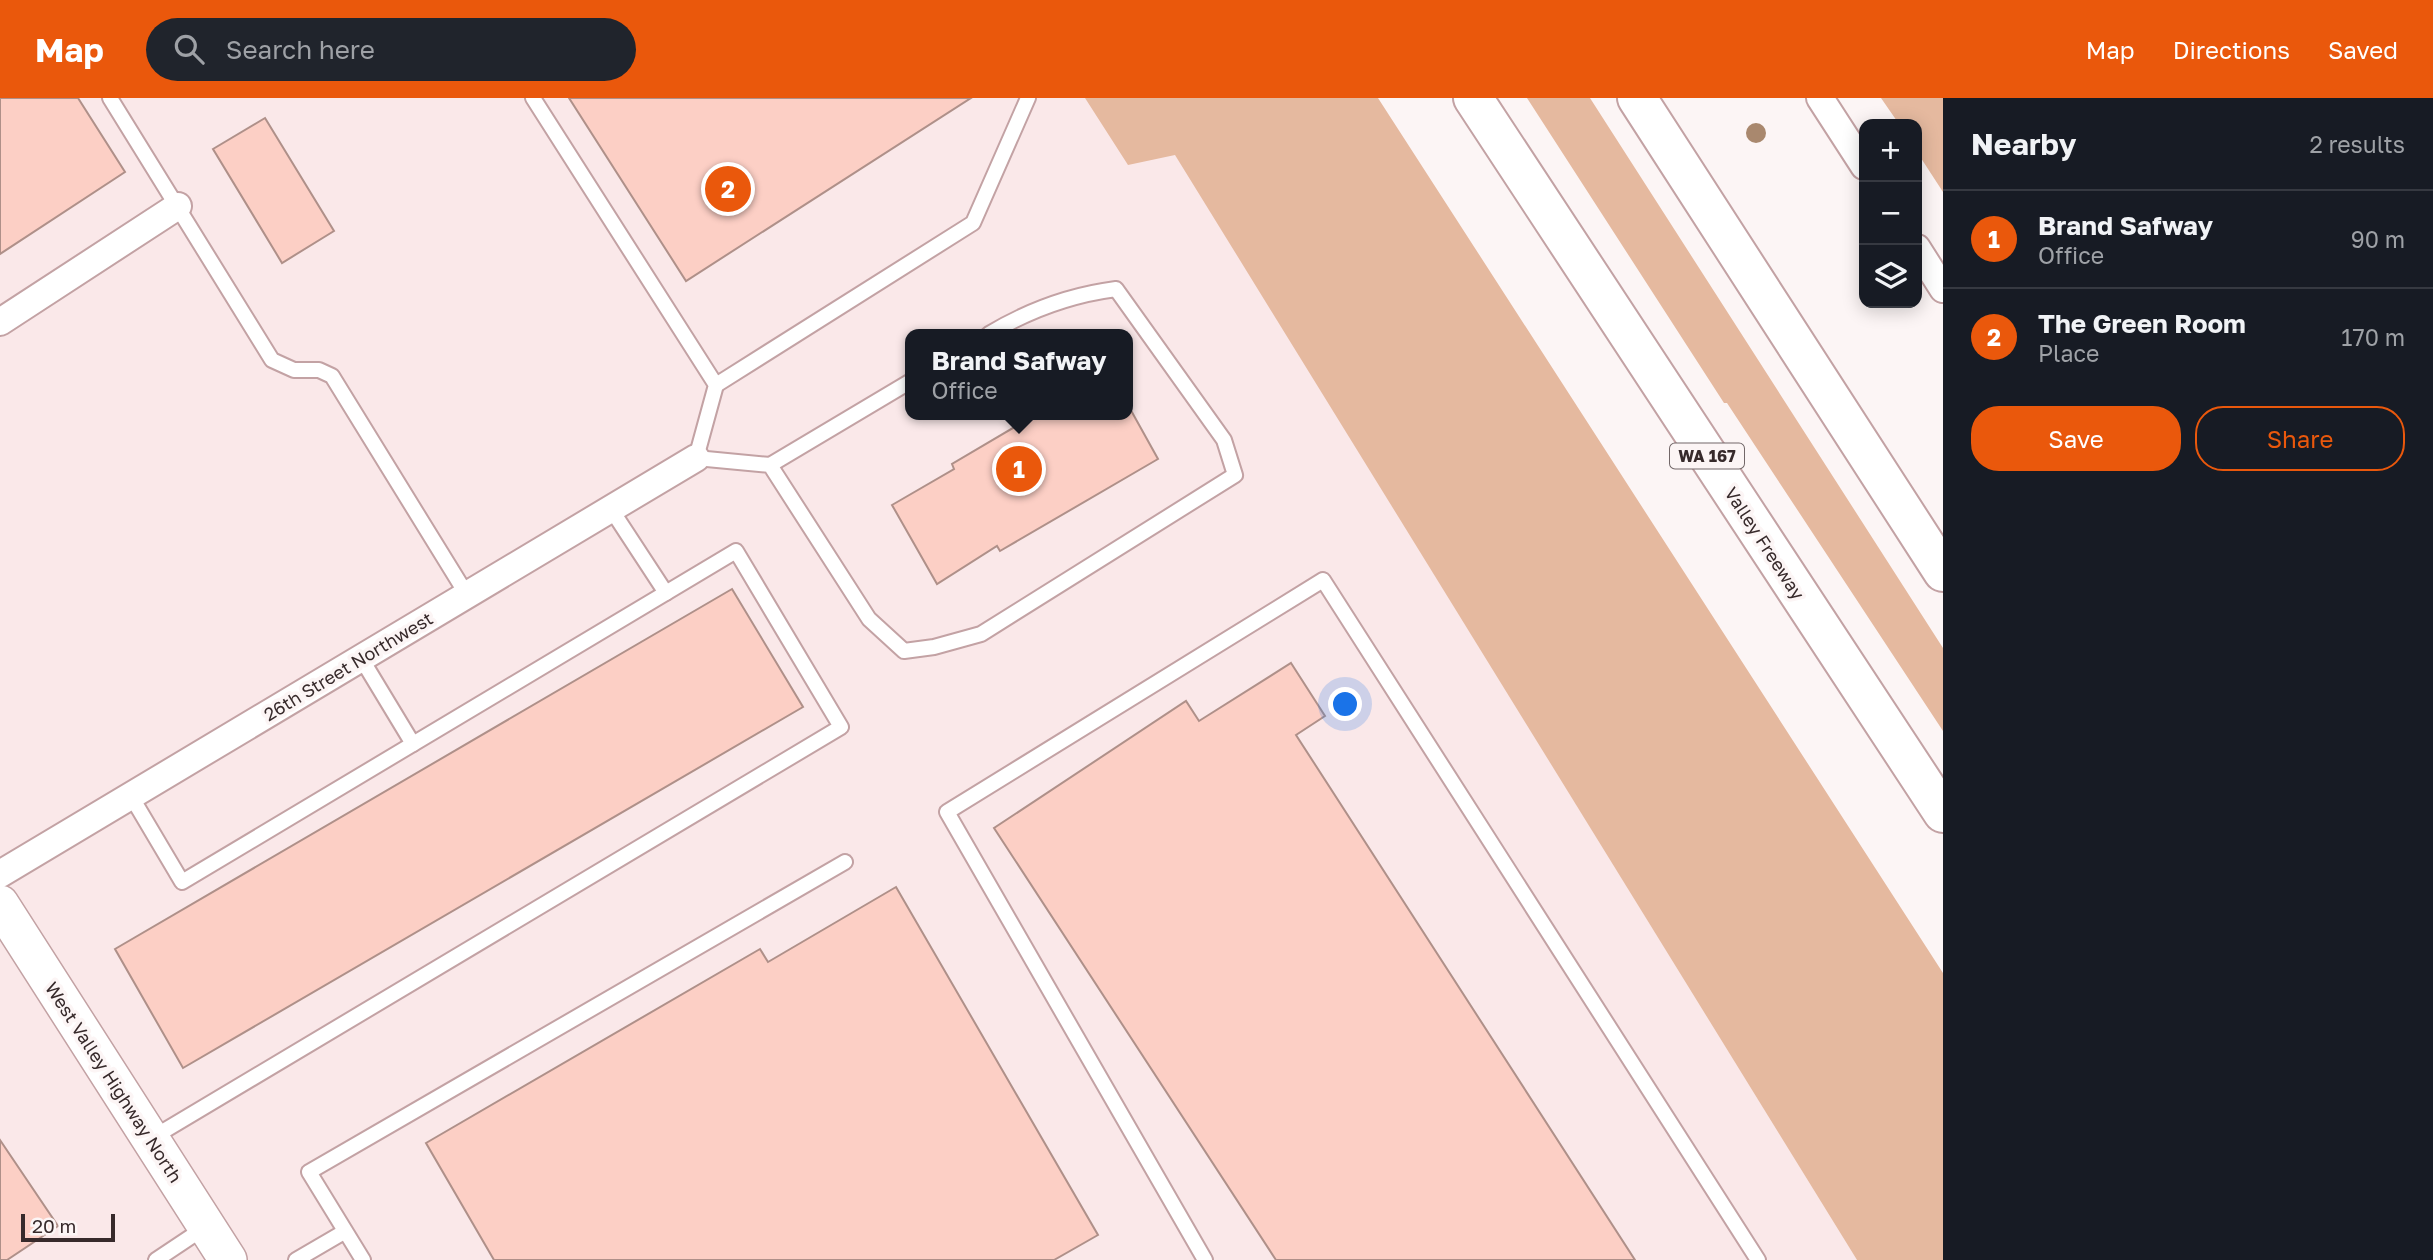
<!DOCTYPE html>
<html lang="en">
<head>
<meta charset="utf-8">
<style>
	body { margin:0; font-family:"Golos Text",sans-serif; background:#20242c; color:#f1f3f6 }
	.controls { position:absolute; right:21px; top:21px; display:grid; overflow:hidden; border-radius:14px; box-shadow:0 4px 18px #0003 }
	.controls button { width:63px; height:63px; display:grid; place-items:center; padding:0; border:0; border-bottom:2px solid #363941; background:#171b24; color:#f1f3f6; font:35px sans-serif }
	.scale { position:absolute; left:21px; bottom:18px; width:94px; box-sizing:border-box; padding-left:7px; border:4px solid #372a2b; border-top:0; font-size:19px; line-height:24px; white-space:nowrap; color:#372a2b; -webkit-text-stroke:5px #fcf5f5; paint-order:stroke }
	.you { position:absolute; left:1346px; top:607px; width:24px; height:24px; margin:-18px; border:5px solid #fff; border-radius:50%; background:#1a73e8; box-shadow:0 0 0 10px #1a73e833 }
	.badge { display:grid; place-items:center; width:46px; height:46px; border-radius:50%; background:#ea580c; color:#fff; font-size:23px; font-weight:700 }
	.pin { position:absolute; translate:-50% -50%; border:4px solid #fff; box-shadow:0 2px 7px #0006 }
	.popup { position:absolute; left:905px; top:231px; width:228px; height:91px; box-sizing:border-box; display:grid; place-content:center; border-radius:14px; background:#171b24; filter:drop-shadow(0 2px 5px #0005); font-size:23px; white-space:nowrap; color:#9ea1a6 }
	.popup b { font-size:26px; color:#f1f3f6 }
	.popup::after { content:''; position:absolute; left:50%; top:100%; margin-left:-14px; border:14px solid transparent; border-top-color:#171b24 }
	.list { margin:0; padding:0; list-style:none }
	h2 { display:flex; justify-content:space-between; align-items:center; height:91px; margin:0; padding:0 28px; font-size:30px }
	h2 small { font-size:23px; font-weight:400; color:#9ea1a6 }
	.list li { display:grid; grid-template-columns:46px 1fr auto; gap:21px; align-items:center; box-sizing:border-box; height:98px; padding:0 28px; border-top:2px solid #363941 }
	.list b { display:block; font-size:26px; white-space:nowrap }
	.list p { margin:0; font-size:23px; white-space:nowrap; color:#9ea1a6 }
	.list em { font-size:23px; font-style:normal; color:#9ea1a6 }
	.actions { display:flex; gap:14px; padding:21px 28px }
	.actions a { flex:1; padding:16px 0; border:2px solid #ea580c; border-radius:28px; text-align:center; font-size:24px; color:#ea580c }
	.actions .main { background:#ea580c; color:#fff }
	.icon { flex:none; width:38px; height:38px; fill:none; stroke:currentColor; stroke-width:2; stroke-linecap:round; stroke-linejoin:round }
	.map { position:relative; flex:none; width:1943px; height:1162px; overflow:hidden }
	header { display:flex; align-items:center; gap:42px; box-sizing:border-box; height:98px; padding:0 35px; background:#ea580c; color:#fff }
	header strong { font-size:33px }
	nav { display:flex; gap:38px; margin-inline-start:auto; font-size:24px }
	.search { width:490px; height:63px; background:#20242c; display:flex; align-items:center; gap:18px; box-sizing:border-box; padding:0 24px; border-radius:38px; color:#9ea1a6; font-size:26px }
	main { display:flex }
	aside { flex:1; background:#171b24 }
	.map>svg:first-child { display:block }
</style>
</head>
<body>
<header>
<strong>Map</strong>
<div class="search"><svg class="icon" aria-label="search" viewBox="0 0 24 24"><circle cx="10" cy="10" r="6"/><path d="M15 15l6 6"/></svg>Search here</div>
<nav><a>Map</a><a>Directions</a><a>Saved</a></nav>
</header>
<main>
<div class="map">
<svg width="1943" height="1162" viewBox="0 0 1943 1162">
	<rect width="100%" height="100%" fill="#fcf5f5"/>
	<!-- built -->
	<path fill="#fae8e9" fill-rule="evenodd" d="M0 0H1137L1180 64 1857 1162H0ZM911 236H1128V317H911Z"/>
	<!-- green -->
	<g fill="#e5b99f">
		<polygon points="1085,0 1378,0 1943,875 1943,1162 1857,1162 1175,57 1128,67"/>
		<polygon points="1527,0 1590,0 1943,550 1943,633 1727,305 1724,305"/>
		<polygon points="1881,0 1943,0 1943,94 1917,54 1917,26 1899,26"/>
	</g>
	<!-- building -->
	<g fill="#fccfc5" stroke="#af9089" stroke-width="2">
		<polygon points="0,0 78,0 125,74 0,156"/>
		<polygon points="569,0 971,0 686,183"/>
		<polygon points="265,20 334,133 282,165 213,51"/>
		<polygon points="1128,307 1158,361 1000,453 997,448 937,486 892,407 954,371 952,366 1035,317 1128,317"/>
		<polygon points="732,491 803,609 183,970 115,851"/>
		<polygon points="1291,565 1325,618 1296,637 1635,1162 1276,1162 994,730 1186,603 1199,623"/>
		<polygon points="896,789 1098,1137 1054,1162 494,1162 426,1045 760,851 768,864"/>
		<polygon points="0,1042 58,1128 7,1162 0,1162"/>
	</g>
	<g fill="none" stroke-linecap="round" stroke-linejoin="round">
		<!-- service casing -->
		<g stroke="#c3a2a4" stroke-width="18">
			<g id="service">
				<polyline points="110,0 272,262 294,272 319,272 332,278 467,497"/>
				<path d="M533 0 716 287 696 360 770 367 869 521 904 553 934 549 981 536 1235 377 1224 342 1116 191C1070 197 1029 212 989 236"/>
				<polyline points="716,287 973,125 1028,0"/>
				<polyline points="770,367 911,283"/>
				<polyline points="611,411 666,495"/>
				<polyline points="361,560 413,646"/>
				<polyline points="131,698 182,784 736,453 841,629 152,1040"/>
				<polyline points="156,1162 207,1128"/>
				<polyline points="296,1162 344,1134"/>
				<polyline points="363,1162 309,1074 845,764"/>
				<polyline points="1205,1162 947,714 1323,482 1758,1162"/>
			</g>
		</g>
		<!-- minor casing -->
		<g stroke="#c3a2a4" stroke-width="30">
			<g id="minor">
				<polyline points="1820,0 1864,68"/>
				<polyline points="1917,150 1943,191"/>
				<polyline points="0,224 178,108"/>
				<polyline points="0,776 696,360"/>
			</g>
		</g>
		<!-- secondary casing -->
		<g stroke="#c3a2a4" stroke-width="40">
			<polyline id="secondary" points="0,806 228,1162"/>
		</g>
		<!-- motorway casing -->
		<g stroke="#c3a2a4" stroke-width="42">
			<g id="motorway">
				<polyline points="1473,0 1943,715"/>
				<polyline points="1637,0 1943,474"/>
			</g>
		</g>
		<!-- service -->
		<use href="#service" stroke="#fff" stroke-width="14"/>
		<!-- minor -->
		<use href="#minor" stroke="#fff" stroke-width="26"/>
		<!-- secondary -->
		<use href="#secondary" stroke="#fff" stroke-width="37"/>
		<!-- motorway -->
		<use href="#motorway" stroke="#fff" stroke-width="38"/>
	</g>
	<!-- trees -->
	<circle fill="#a9886e" cx="1756" cy="35" r="10"/>
	<g text-anchor="middle" dominant-baseline="central" stroke-width="7" stroke-linejoin="round" paint-order="stroke">
		<!-- shield labels -->
		<rect fill="#fcf5f5" stroke="#726768" stroke-width="2" x="1670" y="345.5" width="74" height="25" rx="5"/>
		<g font-size="16" font-weight="bold" fill="#372a2b">
			<text x="1707" y="358">WA 167</text>
		</g>
		<!-- street labels -->
		<g font-size="18" fill="#372a2b" stroke="#fcf5f5">
			<text transform="translate(1765 445) rotate(57)">Valley Freeway</text>
			<text transform="translate(348 568) rotate(-31)">26th Street Northwest</text>
			<text transform="translate(114 984) rotate(57)">West Valley Highway North</text>
		</g>
	</g>
</svg>
<div class="controls">
<button>+</button>
<button>−</button>
<button><svg class="icon" aria-label="layers" viewBox="0 0 24 24"><path d="M12 4l9 5-9 5-9-5zM3 14l9 5 9-5"/></svg></button>
</div>
<div class="scale">20 m</div>
<div class="you"></div>
<div class="pin badge" style="left:1019px;top:371px">1</div>
<div class="popup"><b>Brand Safway</b>Office</div>
<div class="pin badge" style="left:728px;top:91px">2</div>
</div>
<aside>
<h2>Nearby<small>2 results</small></h2>
<ul class="list">
<li><span class="badge">1</span><div><b>Brand Safway</b><p>Office</p></div><em>90 m</em></li>
<li><span class="badge">2</span><div><b>The Green Room</b><p>Place</p></div><em>170 m</em></li>
</ul>
<div class="actions"><a class="main">Save</a><a>Share</a></div>
</aside>
</main>
</body>
</html>
